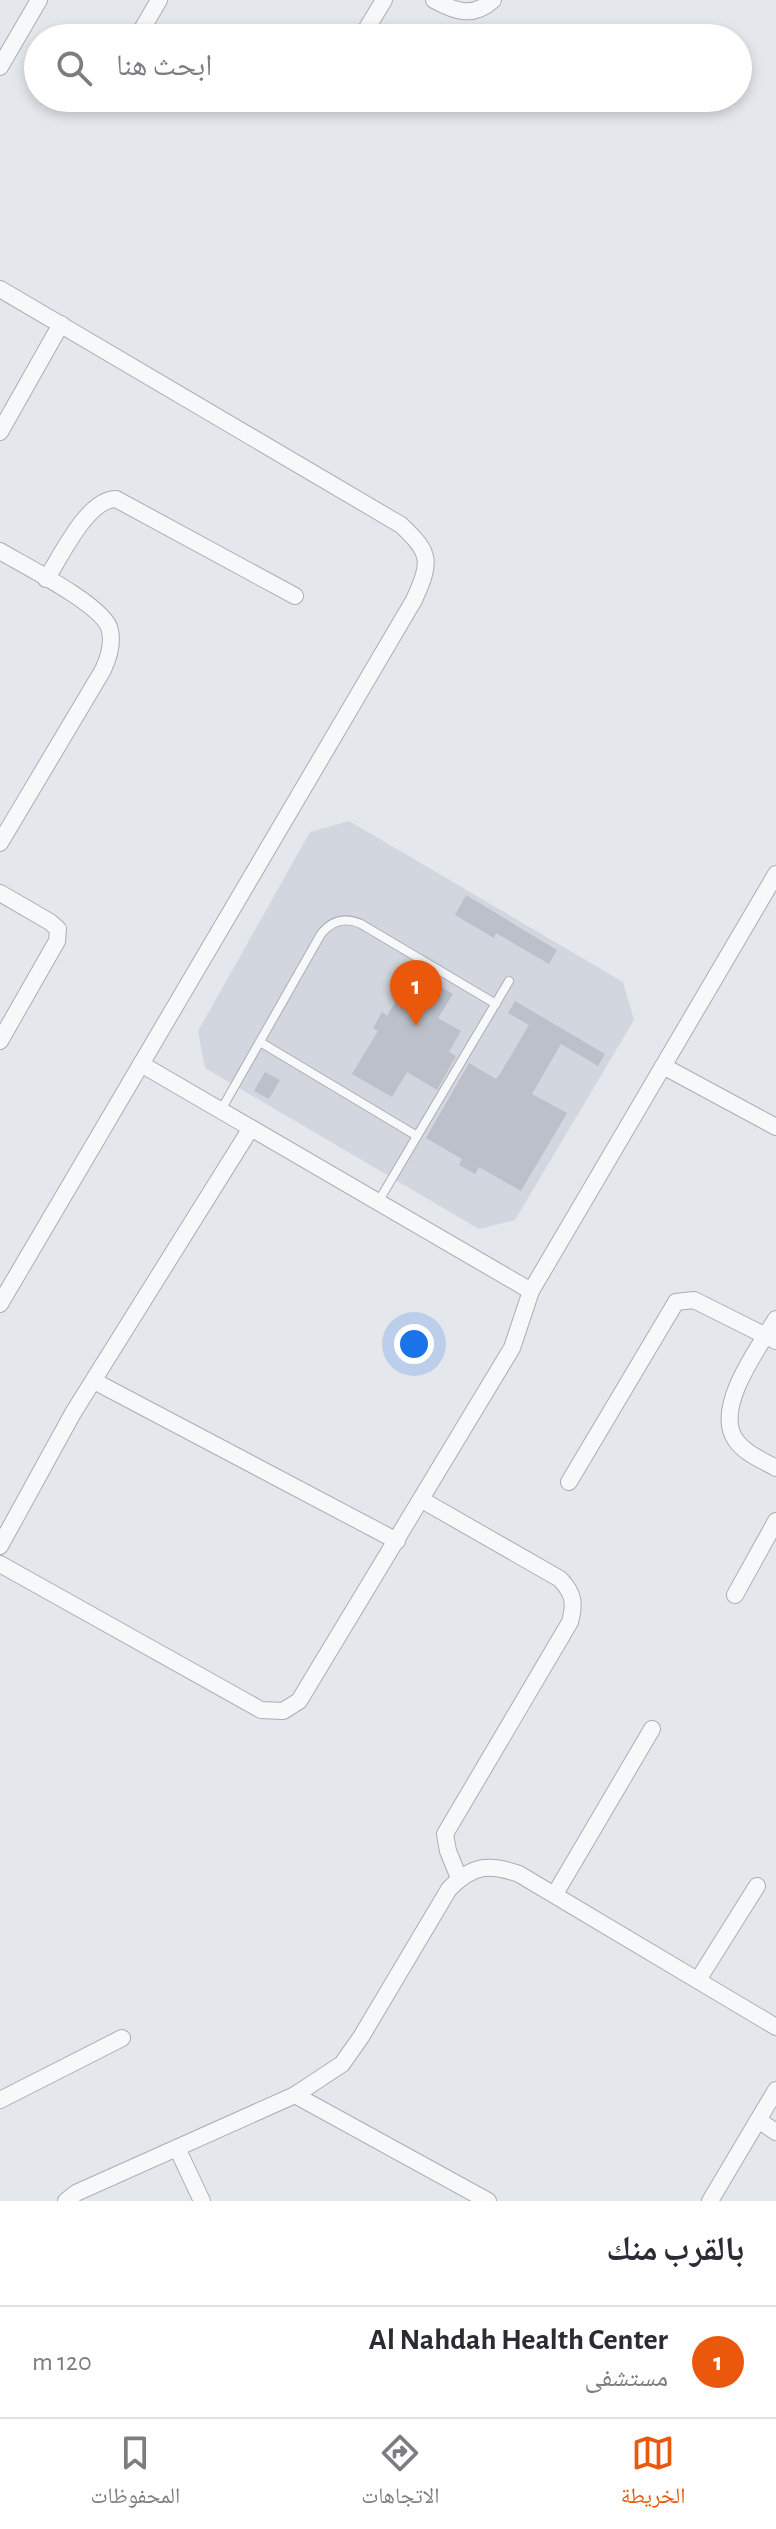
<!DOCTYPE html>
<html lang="ar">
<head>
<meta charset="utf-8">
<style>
	body { margin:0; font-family:"Alegreya Sans","Noto Naskh Arabic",sans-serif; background:#f2f2f3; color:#2b2b33; direction:rtl }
	.you { position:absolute; left:414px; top:1344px; width:28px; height:28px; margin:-20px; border:6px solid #fff; border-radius:50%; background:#1a73e8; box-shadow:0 0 0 12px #1a73e833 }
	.badge { display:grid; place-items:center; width:52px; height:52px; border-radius:50%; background:#ea580c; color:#fff; font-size:26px; font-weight:700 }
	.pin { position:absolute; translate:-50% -66px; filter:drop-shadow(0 2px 4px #0008) }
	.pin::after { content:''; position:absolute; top:42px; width:28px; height:24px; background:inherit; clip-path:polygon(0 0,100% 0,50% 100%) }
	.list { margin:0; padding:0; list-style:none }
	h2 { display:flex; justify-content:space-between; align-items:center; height:104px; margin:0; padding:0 32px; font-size:34px }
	h2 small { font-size:26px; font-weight:400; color:#7c7c81 }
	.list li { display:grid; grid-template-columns:52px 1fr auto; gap:24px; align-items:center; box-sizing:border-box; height:112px; padding:0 32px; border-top:2px solid #e1e1e2 }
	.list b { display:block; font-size:30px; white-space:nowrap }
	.list p { margin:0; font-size:26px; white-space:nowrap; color:#7c7c81 }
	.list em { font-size:26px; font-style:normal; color:#7c7c81 }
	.icon { flex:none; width:44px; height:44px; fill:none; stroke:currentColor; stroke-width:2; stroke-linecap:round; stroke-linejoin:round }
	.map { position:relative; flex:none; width:776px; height:2201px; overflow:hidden; direction:ltr }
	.search { position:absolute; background:#fff; box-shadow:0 4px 12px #0003; left:24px; right:24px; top:24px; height:88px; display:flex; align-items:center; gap:20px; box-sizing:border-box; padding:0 28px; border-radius:44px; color:#7c7c81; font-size:30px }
	.sheet { height:216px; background:#fff }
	nav { display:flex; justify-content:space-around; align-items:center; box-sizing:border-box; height:112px; border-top:2px solid #e1e1e2; background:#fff; font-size:22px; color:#7c7c81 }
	nav a { display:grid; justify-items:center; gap:4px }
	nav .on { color:#ea580c }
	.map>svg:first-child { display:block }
</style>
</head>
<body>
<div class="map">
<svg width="776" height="2201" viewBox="0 0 776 2201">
	<rect width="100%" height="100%" fill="#e4e7ec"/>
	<!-- built -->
	<polygon fill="#d2d6de" points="349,821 623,982 634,1020 515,1220 479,1229 205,1068 198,1031 310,832"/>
	<!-- building -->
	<g fill="#bbc0ca">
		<polygon points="466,895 557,950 549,964 496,933 494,938 455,915"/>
		<polygon points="414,971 453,994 438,1018 461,1031 449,1052 456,1056 437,1090 407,1072 392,1097 352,1074 378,1031 373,1028 382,1012 387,1016"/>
		<polygon points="515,1001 605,1054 598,1066 561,1044 532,1094 567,1113 521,1191 479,1167 475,1174 459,1165 462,1159 426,1138 469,1063 496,1079 500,1074 529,1025 508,1013"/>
		<polygon points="265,1072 280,1080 269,1099 254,1091"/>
	</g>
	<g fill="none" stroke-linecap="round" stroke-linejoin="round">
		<!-- lane casing -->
		<g stroke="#a9aeb7" stroke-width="10">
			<g id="lane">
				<polyline points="260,1042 417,1136"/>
				<path d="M221 1110 321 934C332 920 345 917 361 924L496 1004"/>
				<polyline points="378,1202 509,981"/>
			</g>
		</g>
		<!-- street casing -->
		<g stroke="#a9aeb7" stroke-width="18">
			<g id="street">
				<path d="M434 0C456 12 473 18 493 0"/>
				<polyline points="137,38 159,0"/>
				<polyline points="361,38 384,0"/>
				<polyline points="0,67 39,0"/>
				<path d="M0 289 401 525C432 554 431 562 414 600L0 1304"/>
				<polyline points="0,432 61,324"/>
				<path d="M0 551C25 566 99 603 109 627 114 642 109 657 103 670L0 843"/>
				<path d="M46 579C61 557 87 499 116 499L295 596"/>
				<polyline points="0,893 50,922 58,929 57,941 0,1041"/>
				<polyline points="141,1064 531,1291"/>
				<polyline points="663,1066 776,1127"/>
				<path d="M776 1319C759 1347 714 1407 735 1439 744 1453 762 1460 776 1468"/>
				<polyline points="94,1381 397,1541"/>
				<polyline points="569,1482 676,1302 694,1300 776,1341"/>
				<path d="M422 1500 560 1579C574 1594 575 1603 570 1622L445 1834 448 1851 459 1878"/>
				<polyline points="0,1546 73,1413 251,1128"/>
				<polyline points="0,1564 261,1710 283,1711 299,1701 512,1348 531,1291 776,874"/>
				<polyline points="735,1595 776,1521"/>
				<polyline points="555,1894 652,1729"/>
				<polyline points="698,1980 757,1886"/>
				<polyline points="295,2095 488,2201"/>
				<polyline points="0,2100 122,2038"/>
				<polyline points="758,2120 776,2132"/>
				<polyline points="177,2148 202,2201"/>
				<path d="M66 2201 76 2193 295 2095 342 2064 361 2037 449 1889C472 1865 489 1863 519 1874L776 2027"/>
				<polyline points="710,2201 776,2090"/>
			</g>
		</g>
		<!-- lane -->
		<use href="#lane" stroke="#f7f8fa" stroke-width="8"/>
		<!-- street -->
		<use href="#street" stroke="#f7f8fa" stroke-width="16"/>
	</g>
</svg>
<div class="you"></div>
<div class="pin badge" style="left:416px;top:1026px">1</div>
<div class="search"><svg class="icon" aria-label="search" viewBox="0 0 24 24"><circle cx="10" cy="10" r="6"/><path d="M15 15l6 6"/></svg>ابحث هنا</div>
</div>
<section class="sheet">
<h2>بالقرب منك<small></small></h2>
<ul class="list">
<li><span class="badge">1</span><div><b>Al Nahdah Health Center</b><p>مستشفى</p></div><em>120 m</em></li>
</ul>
</section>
<nav>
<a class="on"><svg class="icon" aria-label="map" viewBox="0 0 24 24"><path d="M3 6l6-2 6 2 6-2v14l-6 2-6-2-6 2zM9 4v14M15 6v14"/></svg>الخريطة</a>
<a><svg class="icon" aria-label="directions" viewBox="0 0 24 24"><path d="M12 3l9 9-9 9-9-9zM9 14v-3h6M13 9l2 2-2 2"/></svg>الاتجاهات</a>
<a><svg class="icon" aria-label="saved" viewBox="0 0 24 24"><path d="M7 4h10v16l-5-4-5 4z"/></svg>المحفوظات</a>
</nav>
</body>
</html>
